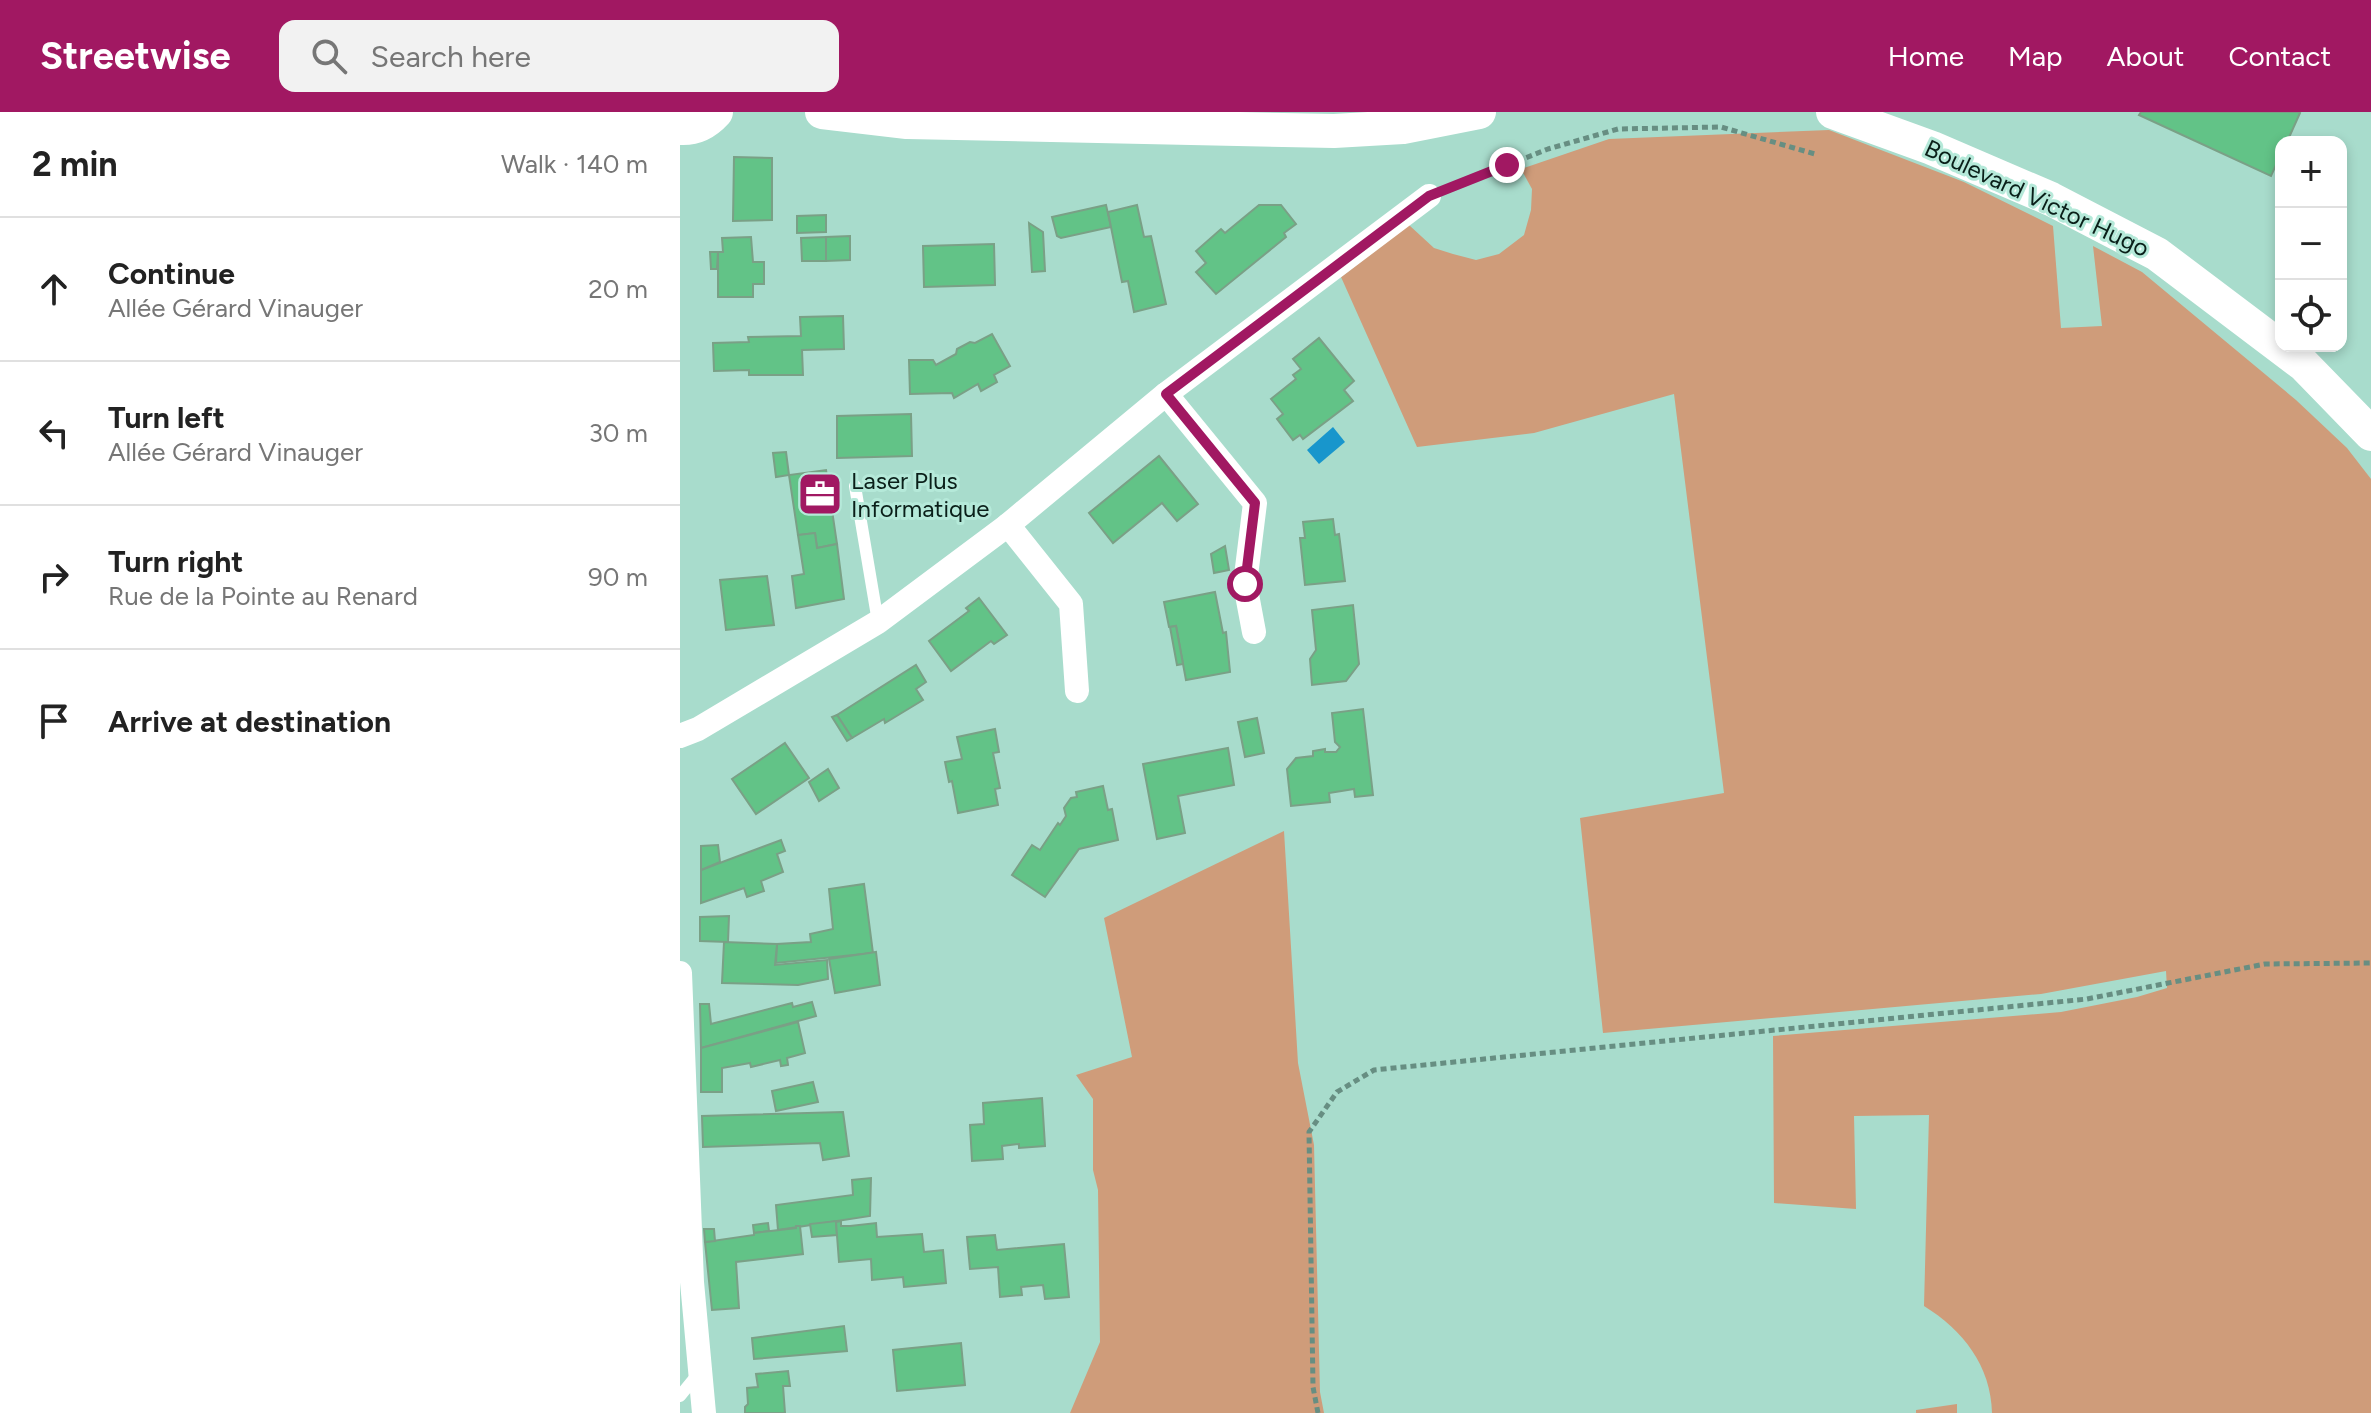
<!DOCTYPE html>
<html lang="en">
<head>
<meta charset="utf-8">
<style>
	body { margin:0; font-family:Figtree,sans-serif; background:#f2f2f2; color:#222 }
	.controls { position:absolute; right:24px; top:24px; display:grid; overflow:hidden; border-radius:16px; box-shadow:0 4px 12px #0003 }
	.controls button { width:72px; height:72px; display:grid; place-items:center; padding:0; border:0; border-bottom:2px solid #e0e0e0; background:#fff; color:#222; font:40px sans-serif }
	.stop { position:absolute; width:24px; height:24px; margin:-18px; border:6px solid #a11862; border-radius:50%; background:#fff }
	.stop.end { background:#a11862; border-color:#fff; box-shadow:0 2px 8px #0008 }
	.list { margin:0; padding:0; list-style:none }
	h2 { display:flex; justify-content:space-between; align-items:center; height:104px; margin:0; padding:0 32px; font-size:34px }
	h2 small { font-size:26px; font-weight:400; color:#767676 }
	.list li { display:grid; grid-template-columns:52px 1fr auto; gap:24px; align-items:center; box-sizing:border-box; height:144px; padding:0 32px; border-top:2px solid #e0e0e0 }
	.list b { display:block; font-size:30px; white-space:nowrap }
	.list p { margin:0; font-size:26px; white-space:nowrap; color:#767676 }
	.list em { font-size:26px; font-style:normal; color:#767676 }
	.icon { flex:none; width:44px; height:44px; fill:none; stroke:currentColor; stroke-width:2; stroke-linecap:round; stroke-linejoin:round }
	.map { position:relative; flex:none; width:1691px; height:1301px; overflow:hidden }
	header { display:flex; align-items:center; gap:48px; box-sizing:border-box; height:112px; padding:0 40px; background:#a11862; color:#fff }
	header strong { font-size:38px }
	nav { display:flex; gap:44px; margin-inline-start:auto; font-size:28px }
	.search { width:560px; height:72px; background:#f2f2f2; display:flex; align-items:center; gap:20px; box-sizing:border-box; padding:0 28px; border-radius:16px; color:#767676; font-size:30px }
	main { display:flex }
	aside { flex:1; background:#fff }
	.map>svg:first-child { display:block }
</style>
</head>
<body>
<header>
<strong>Streetwise</strong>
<div class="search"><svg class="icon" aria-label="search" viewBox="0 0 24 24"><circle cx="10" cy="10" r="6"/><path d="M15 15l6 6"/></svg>Search here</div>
<nav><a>Home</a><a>Map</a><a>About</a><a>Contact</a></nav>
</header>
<main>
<aside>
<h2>2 min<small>Walk · 140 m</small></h2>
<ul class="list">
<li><svg class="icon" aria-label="ahead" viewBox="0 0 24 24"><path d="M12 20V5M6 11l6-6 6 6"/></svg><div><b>Continue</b><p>Allée Gérard Vinauger</p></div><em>20 m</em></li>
<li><svg class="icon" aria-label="left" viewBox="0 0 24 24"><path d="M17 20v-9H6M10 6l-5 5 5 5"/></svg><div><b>Turn left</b><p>Allée Gérard Vinauger</p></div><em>30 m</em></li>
<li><svg class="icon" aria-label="right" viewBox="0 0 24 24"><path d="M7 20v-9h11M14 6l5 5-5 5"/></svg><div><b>Turn right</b><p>Rue de la Pointe au Renard</p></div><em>90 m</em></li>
<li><svg class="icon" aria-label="arrive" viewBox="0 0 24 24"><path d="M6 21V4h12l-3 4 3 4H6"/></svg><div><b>Arrive at destination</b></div></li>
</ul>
</aside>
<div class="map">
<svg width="1691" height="1301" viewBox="0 0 1691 1301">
	<rect width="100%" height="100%" fill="#a8dccc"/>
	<!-- green -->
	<g fill="#cf9c7a">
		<path d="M1149 18 1284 70 1373 114 1381 216 1422 214 1413 134 1462 160 1616 288 1667 336 1691 367V1301H1312C1311 1254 1283 1218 1244 1194L1249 1003 1174 1004 1176 1097 1094 1091 1093 924 1381 900 1457 885 1487 876 1486 859 1361 882 923 921 900 706 1044 681 994 282 854 321 737 335 661 165 729 113 754 136 773 142 796 148 819 142 844 123 851 98 852 77 841 57 929 27Z"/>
		<polygon points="604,719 618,951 634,1033 640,1280 644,1301 390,1301 420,1230 418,1078 413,1058 413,987 396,963 452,945 424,806"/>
		<polygon points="1277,1292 1277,1301 1236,1301 1236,1298"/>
	</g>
	<!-- water -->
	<polygon fill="#1896cc" points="653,315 665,330 639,352 627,338"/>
	<!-- building -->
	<g fill="#62c387" stroke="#7aa086" stroke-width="2">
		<polygon points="1461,0 1618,0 1620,1 1607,30 1601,30 1601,42 1591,64 1459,3"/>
		<polygon points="54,45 92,46 92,108 53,109"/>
		<polygon points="426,93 431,115 381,126 377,124 372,105"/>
		<polygon points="457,93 464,125 471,124 486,192 454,200 448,169 442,170 428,100"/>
		<polygon points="579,93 601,93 616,112 604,121 606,125 536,182 516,160 526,151 516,139 541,117 545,121"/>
		<polygon points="146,103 146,120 117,121 117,104"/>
		<polygon points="349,111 363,120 365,159 352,160"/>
		<polygon points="170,124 170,148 146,149 146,125"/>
		<polygon points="71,125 73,150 84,150 84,172 73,172 73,185 38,185 38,140 43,140 42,126"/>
		<polygon points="146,125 146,149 122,149 121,126"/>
		<polygon points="314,132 315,173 244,175 243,134"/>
		<polygon points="30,140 38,140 37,157 31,157"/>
		<polygon points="163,204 164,237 122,238 123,263 69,263 69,258 34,259 33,231 69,230 68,225 121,224 120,205"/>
		<polygon points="312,222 330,254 314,263 317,270 301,279 298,272 274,286 272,281 230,282 229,248 253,248 256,253 276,242 277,237 290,230 295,231"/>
		<polygon points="639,226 674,269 664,278 673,289 623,327 620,323 613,328 597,307 603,302 591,287 616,267 613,263 621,257 613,247"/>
		<polygon points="231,302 232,344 157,346 157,304"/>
		<polygon points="106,340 109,363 96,365 93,341"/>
		<polygon points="479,344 518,392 497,409 482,391 433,431 409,401"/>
		<polygon points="146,358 157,432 137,436 135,421 118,423 109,363"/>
		<polygon points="653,407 655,423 659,422 665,469 625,473 620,426 625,426 623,410"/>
		<polygon points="135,421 137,436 157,432 164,487 116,496 112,464 124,462 118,423"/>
		<polygon points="545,434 549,458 534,461 531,442"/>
		<polygon points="87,464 94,513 46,518 40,468"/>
		<polygon points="535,480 543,521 546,520 550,560 506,568 496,514 489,515 484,490"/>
		<polygon points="299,486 327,523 314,532 311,529 271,559 249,529 289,499 286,496"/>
		<polygon points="673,493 679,552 666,569 632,573 630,547 636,538 632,498"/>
		<polygon points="496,514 503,552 497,553 490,515"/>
		<polygon points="236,553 246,570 236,577 243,588 205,611 204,607 172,626 157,603"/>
		<polygon points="683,597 693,683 675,685 674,677 649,681 650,690 611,694 607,657 616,646 633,644 633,639 645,637 645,640 656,640 660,635 655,630 652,601"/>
		<polygon points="157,603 172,626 167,629 152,605"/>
		<polygon points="577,606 584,641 565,645 558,610"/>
		<polygon points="315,617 319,640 313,641 320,676 315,677 318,693 278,701 272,669 269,670 265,650 282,647 277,625"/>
		<polygon points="105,631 129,666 76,702 52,667"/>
		<polygon points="548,636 554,673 498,684 505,721 477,727 463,652"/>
		<polygon points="148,657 159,676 139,689 129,670"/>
		<polygon points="423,674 428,698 432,697 438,728 399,737 365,785 332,763 352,733 360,738 378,711 380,713 386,704 384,696 391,686 397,685 396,680"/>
		<polygon points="101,728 105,739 97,742 103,760 81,769 84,779 67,785 64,776 21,791 21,758"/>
		<polygon points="38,733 40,750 21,758 21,734"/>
		<polygon points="184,772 193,841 96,851 97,832 131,830 130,822 153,817 149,777"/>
		<polygon points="49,804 48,830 20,829 20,805"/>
		<polygon points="44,830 97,832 95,853 147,848 148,867 118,873 42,871"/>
		<polygon points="196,840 200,873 155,881 149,847"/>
		<polygon points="132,890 136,904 21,936 20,892 29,892 31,912 112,891 113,895"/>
		<polygon points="118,910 125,941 107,946 108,953 101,954 100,948 71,955 70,951 42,956 42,980 21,980 21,936"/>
		<polygon points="133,970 138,990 96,999 92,979"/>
		<polygon points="362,986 365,1034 339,1036 339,1032 322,1034 323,1047 292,1049 290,1013 304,1012 303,991"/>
		<polygon points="163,1000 169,1044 143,1048 140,1031 23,1035 22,1004"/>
		<polygon points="191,1066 190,1104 98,1118 96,1093 173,1083 172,1068"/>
		<polygon points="156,1109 157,1123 132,1125 130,1112"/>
		<polygon points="161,1109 161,1114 170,1114 196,1111 197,1125 242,1122 244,1140 263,1138 266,1171 224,1175 223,1165 192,1168 191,1147 159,1150 156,1110"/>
		<polygon points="88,1111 89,1119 74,1121 73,1113"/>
		<polygon points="116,1114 120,1114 123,1142 56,1150 59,1196 32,1198 25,1130 74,1123 74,1121 116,1116"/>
		<polygon points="24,1117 34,1117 35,1129 25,1130"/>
		<polygon points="315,1123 317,1138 384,1132 389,1185 365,1187 363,1173 341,1175 342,1183 320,1185 318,1155 290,1157 287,1125"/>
		<polygon points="164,1214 167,1239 74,1247 72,1226"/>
		<polygon points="281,1231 285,1273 217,1279 213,1238"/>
		<polygon points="108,1259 110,1274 103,1274 105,1301 65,1301 65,1295 68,1292 67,1276 78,1275 76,1262"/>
	</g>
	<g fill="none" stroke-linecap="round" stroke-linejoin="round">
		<!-- path -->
		<g stroke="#678e82" stroke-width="5" stroke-dasharray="6 4" stroke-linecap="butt">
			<polyline points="772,75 868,37 938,17 1041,15 1135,42"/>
			<polyline points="638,1301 633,1275 629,1020 657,980 694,958 1407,887 1585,852 1691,851"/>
		</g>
		<!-- service -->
		<g stroke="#fff" stroke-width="12">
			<polyline points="175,374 198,510"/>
			<polyline points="0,1284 18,1262"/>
		</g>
		<!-- minor -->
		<g stroke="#fff" stroke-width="24">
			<polyline points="486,282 575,391 565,472 574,520"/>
			<polyline points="328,413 391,492 397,579"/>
			<polyline points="0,624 18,617 198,510 328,413 486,282 749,84"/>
			<polyline points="0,861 12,1170 24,1301"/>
		</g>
		<!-- secondary -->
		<g stroke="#fff" stroke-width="34">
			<polyline points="142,0 227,10 654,19 723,15 799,0"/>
			<polyline points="1153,0 1252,36 1371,87 1477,142 1624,253 1691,322"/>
			<path d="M0 16C15 17 26 11 36 0"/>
		</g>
	</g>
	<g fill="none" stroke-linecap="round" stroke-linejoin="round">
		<!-- route -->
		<polyline stroke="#a11862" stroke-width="10" points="565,472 575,391 486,282 749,84 827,53"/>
	</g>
	<!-- icons -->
	<defs>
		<g id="office-square" transform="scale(2.3)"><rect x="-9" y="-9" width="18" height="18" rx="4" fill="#a11862" stroke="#b5e9d9"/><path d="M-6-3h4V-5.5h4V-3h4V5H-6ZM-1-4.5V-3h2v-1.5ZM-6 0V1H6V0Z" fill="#fff"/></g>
	</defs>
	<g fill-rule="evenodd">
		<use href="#office-square" x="140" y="382"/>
	</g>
	<g text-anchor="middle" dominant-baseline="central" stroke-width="6" stroke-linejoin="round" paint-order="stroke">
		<!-- street labels -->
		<g font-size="24" fill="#0a1f19" stroke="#b5e9d9">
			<text transform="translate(1357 86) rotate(25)">Boulevard Victor Hugo</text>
		</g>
		<!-- poi labels -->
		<g font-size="24" fill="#0a1f19" stroke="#b5e9d9" text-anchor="start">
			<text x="171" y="368">Laser Plus<tspan x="171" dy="28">Informatique</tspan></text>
		</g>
	</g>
</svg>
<div class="controls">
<button>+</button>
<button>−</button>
<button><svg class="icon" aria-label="locate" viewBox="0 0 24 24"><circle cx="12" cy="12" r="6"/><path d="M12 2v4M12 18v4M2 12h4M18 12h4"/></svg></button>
</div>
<div class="stop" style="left:565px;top:472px"></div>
<div class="stop end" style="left:827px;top:53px"></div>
</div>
</main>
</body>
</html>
